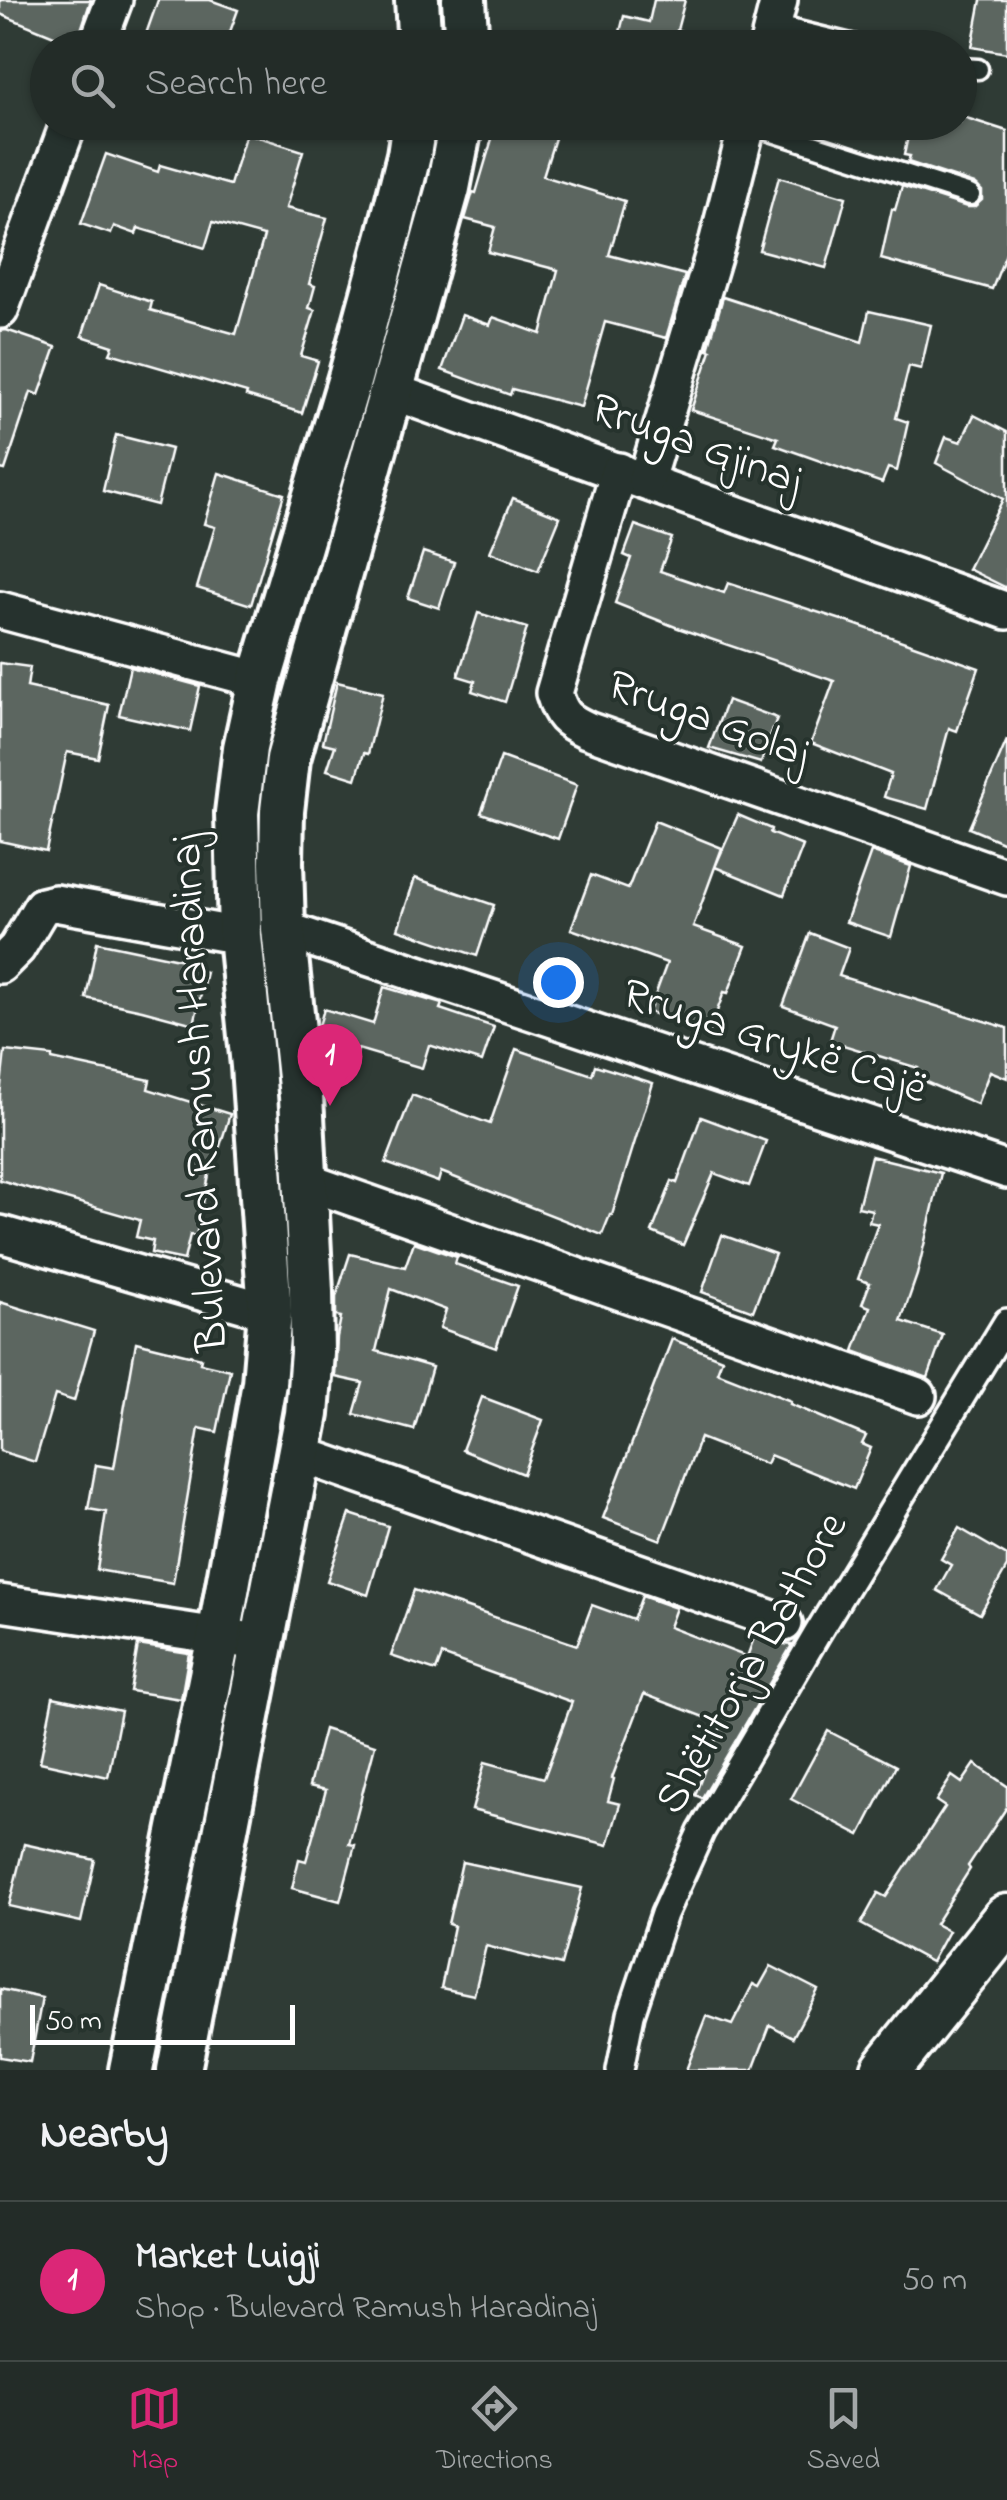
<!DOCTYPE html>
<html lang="en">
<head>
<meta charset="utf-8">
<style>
	body { margin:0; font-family:"Indie Flower",sans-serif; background:#2b3430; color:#f1f3f6 }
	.scale { position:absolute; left:30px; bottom:25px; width:265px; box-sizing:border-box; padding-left:10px; border:5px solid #fff; border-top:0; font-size:28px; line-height:35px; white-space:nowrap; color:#fff; -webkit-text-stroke:8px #26332d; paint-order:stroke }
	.you { position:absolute; left:558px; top:982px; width:35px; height:35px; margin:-25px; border:8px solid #fff; border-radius:50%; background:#1a73e8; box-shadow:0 0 0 15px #1a73e833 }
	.badge { display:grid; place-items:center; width:65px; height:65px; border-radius:50%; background:#db2777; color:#fff; font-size:32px; font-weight:700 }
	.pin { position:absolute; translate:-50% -82px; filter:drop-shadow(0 2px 5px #0008) }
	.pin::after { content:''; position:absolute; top:52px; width:35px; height:30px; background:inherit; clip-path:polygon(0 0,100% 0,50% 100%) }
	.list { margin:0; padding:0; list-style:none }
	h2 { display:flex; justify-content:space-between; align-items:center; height:130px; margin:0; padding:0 40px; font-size:42px }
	h2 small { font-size:32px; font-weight:400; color:#a3a7a8 }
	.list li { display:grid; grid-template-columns:65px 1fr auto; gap:30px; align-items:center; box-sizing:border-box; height:160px; padding:0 40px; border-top:2px solid #404845 }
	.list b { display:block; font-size:38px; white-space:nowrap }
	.list p { margin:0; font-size:32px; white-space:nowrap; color:#a3a7a8 }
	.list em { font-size:32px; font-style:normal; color:#a3a7a8 }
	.icon { flex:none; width:55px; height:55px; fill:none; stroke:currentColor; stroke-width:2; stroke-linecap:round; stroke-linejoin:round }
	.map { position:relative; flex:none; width:1007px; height:2070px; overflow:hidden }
	.search { position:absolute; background:#232c28; box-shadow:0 2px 8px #0004; left:30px; right:30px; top:30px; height:110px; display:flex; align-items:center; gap:25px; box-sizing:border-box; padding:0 35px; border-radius:55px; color:#a3a7a8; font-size:38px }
	.sheet { height:290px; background:#232c28 }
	nav { display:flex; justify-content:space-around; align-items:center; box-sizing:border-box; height:140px; border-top:2px solid #404845; background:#232c28; font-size:28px; color:#a3a7a8 }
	nav a { display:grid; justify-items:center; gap:5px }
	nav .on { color:#db2777 }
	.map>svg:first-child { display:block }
</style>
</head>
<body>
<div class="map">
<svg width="1007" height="2070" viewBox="0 0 1007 2070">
	<rect width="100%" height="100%" fill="#2f3b35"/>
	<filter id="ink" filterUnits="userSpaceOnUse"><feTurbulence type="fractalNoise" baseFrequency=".01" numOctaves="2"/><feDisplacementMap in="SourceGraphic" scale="20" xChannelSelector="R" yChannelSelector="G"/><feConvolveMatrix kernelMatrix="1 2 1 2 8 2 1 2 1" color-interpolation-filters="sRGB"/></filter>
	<g filter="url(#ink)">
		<!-- green -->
		<polygon fill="#4a544f" stroke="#a4aaa7" stroke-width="2.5" points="221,1672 241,1676 163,2070 145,2070"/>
		<!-- building -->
		<g fill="#5b6661" stroke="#fff" stroke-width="2.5">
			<polygon points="0,0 91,0 76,45 0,14"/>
			<polygon points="158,0 210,0 238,10 224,48 141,48"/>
			<polygon points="654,0 685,0 677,30 709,38 708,48 616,48 624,16 649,22"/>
			<polygon points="981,0 1007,0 1007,53 972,47"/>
			<polygon points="960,116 1007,131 1007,251 992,289 881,259 892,209 895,210 902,186 967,207 974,207 982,200 982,191 975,184 908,162 910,156 904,155 911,122 960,122"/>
			<polygon points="497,122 560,122 543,176 625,201 609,255 685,275 666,338 605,322 581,407 512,389 510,395 442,370 462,315 490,325 493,317 541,334 558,270 488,252 495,227 465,219 473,192 476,193"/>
			<polygon points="246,133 303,151 286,208 327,218 309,284 315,286 309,308 315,310 301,356 318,361 302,413 246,396 247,393 110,353 113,346 82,336 99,285 152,302 150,310 236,334 264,236 213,222 205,248 138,228 136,234 114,226 111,234 81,224 106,154 158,172 160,165 230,185"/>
			<polygon points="779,177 846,197 826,268 759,250"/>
			<polygon points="723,297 862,342 869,311 931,325 921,369 909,366 896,418 908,422 897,471 888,468 882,483 775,445 778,438 691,410 711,350 708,349"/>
			<polygon points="6,330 56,347 39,395 31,392 5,470 0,469 0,331"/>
			<polygon points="974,415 1007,432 1007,588 968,569 1003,499 936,463 946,437 961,442"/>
			<polygon points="116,435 171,449 157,505 103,491"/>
			<polygon points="219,473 284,494 251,605 197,588 215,527 204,524"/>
			<polygon points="513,498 560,517 538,571 490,552"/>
			<polygon points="635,525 672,538 660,571 724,593 728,583 854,624 979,668 957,731 949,728 927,809 884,797 891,774 811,743 834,681 678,628 615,603 631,558 624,555"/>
			<polygon points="423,552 454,562 439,608 408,598"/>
			<polygon points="478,613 527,628 505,702 472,691 475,681 458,676"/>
			<polygon points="0,663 30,667 27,687 109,705 98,758 67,752 46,851 0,841"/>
			<polygon points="130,667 200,686 190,731 119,715"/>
			<polygon points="337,682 383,693 368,754 364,753 356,779 327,770 335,746 323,743"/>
			<polygon points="727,700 777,718 761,763 709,748"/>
			<polygon points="1007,740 1007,844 969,828"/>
			<polygon points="501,757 577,785 558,839 481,813"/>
			<polygon points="738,815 771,829 770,833 803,846 784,895 715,867"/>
			<polygon points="655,821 722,848 693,927 746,946 728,993 724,992 709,1033 649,1012 667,963 571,929 591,875 628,889"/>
			<polygon points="871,852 911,866 891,937 846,922"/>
			<polygon points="415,878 494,905 477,956 398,929"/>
			<polygon points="810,933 849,948 839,976 1007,1028 1007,1078 990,1071 977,1104 914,1077 918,1068 830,1041 835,1025 783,1006"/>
			<polygon points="97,942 183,960 181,966 206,972 194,1024 142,1010 86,998"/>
			<polygon points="384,987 442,1004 440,1009 494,1027 482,1062 429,1045 422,1068 358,1049 357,1054 320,1043 319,1026 324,1009 373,1024"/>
			<polygon points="516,1049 592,1075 595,1065 653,1083 612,1215 610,1215 602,1235 441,1172 438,1182 386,1163 412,1095 490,1124"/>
			<polygon points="5,1051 52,1056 52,1059 150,1080 148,1089 230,1114 215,1162 212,1161 196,1236 190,1235 184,1260 151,1253 153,1241 136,1237 140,1220 0,1180 0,1095"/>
			<polygon points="701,1117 766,1141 749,1186 714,1173 683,1245 652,1232 672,1181 677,1183"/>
			<polygon points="871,1156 941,1173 917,1275 901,1321 943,1335 928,1378 854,1351 870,1307 862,1304 870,1283 858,1279 878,1224 869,1222 872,1210 858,1207"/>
			<polygon points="722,1235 775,1254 753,1311 702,1292"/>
			<polygon points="414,1242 457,1257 455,1264 518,1286 496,1348 440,1328 446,1310 391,1289 376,1351 432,1367 414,1430 354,1414 363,1383 335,1377 337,1337 341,1317 336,1316 336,1297 350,1254 405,1267"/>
			<polygon points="0,1302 94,1331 74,1401 55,1395 35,1462 0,1451"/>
			<polygon points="672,1339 722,1359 717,1372 791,1401 790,1404 866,1436 862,1444 871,1448 854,1489 770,1455 766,1464 700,1438 661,1540 603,1518"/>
			<polygon points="136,1342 201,1358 200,1363 230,1370 217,1432 199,1428 173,1583 97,1570 106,1512 88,1509 96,1465 114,1468"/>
			<polygon points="482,1397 543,1420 523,1474 462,1450"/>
			<polygon points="350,1514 388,1526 368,1595 327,1581"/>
			<polygon points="959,1528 1007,1556 1007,1567 980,1614 937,1590 951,1565 941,1559"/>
			<polygon points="414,1590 577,1645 592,1605 633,1620 642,1596 676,1608 669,1627 747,1657 755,1635 777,1643 792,1645 702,1798 695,1795 722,1724 644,1694 612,1778 614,1779 608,1801 620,1804 608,1845 472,1810 485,1762 544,1778 572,1702 442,1655 436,1671 391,1656"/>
			<polygon points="138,1645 189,1653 181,1699 130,1691"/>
			<polygon points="53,1697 121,1711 108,1777 40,1762"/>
			<polygon points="324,1729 375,1745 349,1844 355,1845 340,1901 292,1888 299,1859 306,1861 326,1790 309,1786"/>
			<polygon points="828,1731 896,1766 860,1835 791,1799"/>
			<polygon points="975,1764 1007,1786 1007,1807 968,1866 970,1869 935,1924 948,1931 931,1962 861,1924 878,1893 886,1897 945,1807 936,1801 952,1776 962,1783"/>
			<polygon points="24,1844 95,1860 81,1922 9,1906"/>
			<polygon points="462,1862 582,1888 561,1965 486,1946 474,1995 441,1988 454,1926 448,1924"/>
			<polygon points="771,1966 818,1990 793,2037 770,2025 753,2070 686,2070 707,2016 732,2025 753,1984 759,1987"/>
			<polygon points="0,1989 42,1998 30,2062 0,2057"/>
		</g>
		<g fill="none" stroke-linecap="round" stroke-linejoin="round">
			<!-- service casing -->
			<g stroke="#fff" stroke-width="25">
				<g id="service">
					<polyline points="773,25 867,48"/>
					<polyline points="960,68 978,69"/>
					<polyline points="748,124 970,195"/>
				</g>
			</g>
			<!-- pedestrian casing -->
			<g stroke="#fff" stroke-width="32">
				<polyline id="pedestrian" points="620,2070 631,2014 664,1914 701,1832 817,1634 1007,1322"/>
			</g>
			<!-- minor casing -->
			<g stroke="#fff" stroke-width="42">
				<g id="minor">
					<polyline points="96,48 114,0"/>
					<polyline points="767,48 779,0"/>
					<polyline points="0,310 69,122"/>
					<polyline points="391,391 1007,611"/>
					<path d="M619 471 554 693C561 716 566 720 587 730L1007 877"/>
					<polyline points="646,480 718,240 748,122"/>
					<polyline points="0,610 260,680"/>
					<polyline points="283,929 1007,1170"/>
					<polyline points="0,965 17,948 42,906 55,903 240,936"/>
					<polyline points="305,1181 918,1396"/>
					<polyline points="0,1234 270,1312"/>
					<polyline points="300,1454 784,1623"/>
					<polyline points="0,1603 246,1640"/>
				</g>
			</g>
			<!-- tertiary casing -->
			<g stroke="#fff" stroke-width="50">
				<g id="tertiary">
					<polyline points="417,0 420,48"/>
					<polyline points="464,0 467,48"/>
					<polyline points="131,2070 219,1636 264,1383 270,1312 253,1066 240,936 237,813 245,748 260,680 350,378 389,235 409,155 414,122"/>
					<polyline points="179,2070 307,1414 312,1353 311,1292 301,1096 283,929 281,862 282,811 288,759 448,188 461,122"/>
				</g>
			</g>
			<!-- secondary casing -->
			<g stroke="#fff" stroke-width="55">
				<polyline id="secondary" points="886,2070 1007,1919"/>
			</g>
			<!-- service -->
			<use href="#service" stroke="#26332d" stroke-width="18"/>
			<!-- pedestrian -->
			<use href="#pedestrian" stroke="#26332d" stroke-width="25"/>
			<!-- minor -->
			<use href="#minor" stroke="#26332d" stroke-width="35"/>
			<!-- tertiary -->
			<use href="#tertiary" stroke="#26332d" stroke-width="42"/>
			<!-- secondary -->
			<use href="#secondary" stroke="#26332d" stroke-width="48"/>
		</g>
	</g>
	<g text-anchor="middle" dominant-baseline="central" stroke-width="8" stroke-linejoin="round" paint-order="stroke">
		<!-- street labels -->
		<g font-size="45" fill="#fff" stroke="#26332d">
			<text transform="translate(696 446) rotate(20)">Rruga Gjinaj</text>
			<text transform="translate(708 721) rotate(20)">Rruga Golaj</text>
			<text transform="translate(774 1043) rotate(18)">Rruga Grykë Cajë</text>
			<text transform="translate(201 1093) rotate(-93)">Bulevard Ramush Haradinaj</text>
			<text transform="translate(753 1664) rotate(-60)">Shëtitorja Bathore</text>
		</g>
	</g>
</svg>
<div class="scale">50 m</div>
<div class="you"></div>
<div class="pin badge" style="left:330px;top:1106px">1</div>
<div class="search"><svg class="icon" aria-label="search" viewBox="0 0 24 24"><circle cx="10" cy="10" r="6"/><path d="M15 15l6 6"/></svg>Search here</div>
</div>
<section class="sheet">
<h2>Nearby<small></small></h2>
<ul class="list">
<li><span class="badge">1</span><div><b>Market Luigji</b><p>Shop · Bulevard Ramush Haradinaj</p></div><em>50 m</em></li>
</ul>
</section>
<nav>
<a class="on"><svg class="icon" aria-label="map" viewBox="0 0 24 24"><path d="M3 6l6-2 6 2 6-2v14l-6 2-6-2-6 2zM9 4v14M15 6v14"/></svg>Map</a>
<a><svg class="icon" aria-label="directions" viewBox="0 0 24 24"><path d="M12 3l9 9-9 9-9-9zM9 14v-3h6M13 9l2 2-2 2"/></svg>Directions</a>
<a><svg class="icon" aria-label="saved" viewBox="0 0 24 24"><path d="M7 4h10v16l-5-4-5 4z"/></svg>Saved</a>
</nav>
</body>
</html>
